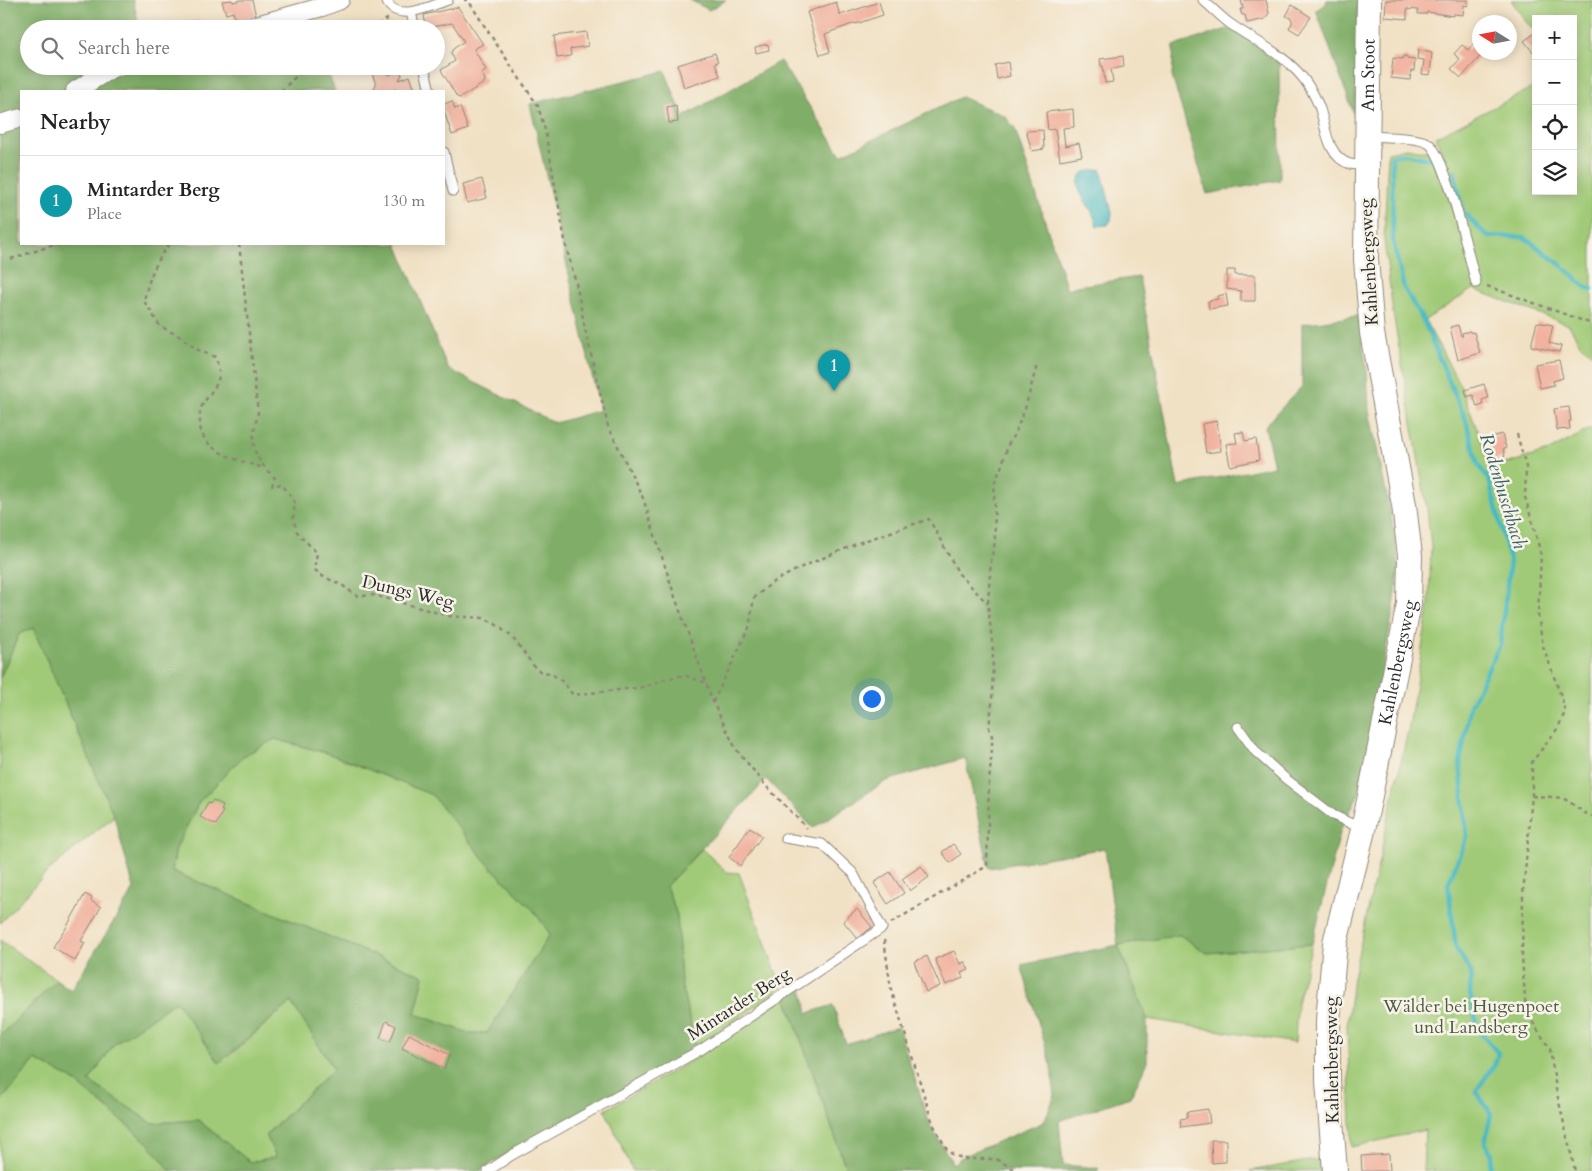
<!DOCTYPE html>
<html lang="en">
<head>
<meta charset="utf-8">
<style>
	body { margin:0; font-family:Cardo,serif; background:#f2f2f2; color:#222 }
	.controls { position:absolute; right:15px; top:15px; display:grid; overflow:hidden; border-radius:0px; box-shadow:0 2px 12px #0003 }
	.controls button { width:45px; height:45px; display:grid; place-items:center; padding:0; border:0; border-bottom:1px solid #e0e0e0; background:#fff; color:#222; font:25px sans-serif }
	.compass { position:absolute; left:1472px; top:15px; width:45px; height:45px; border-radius:50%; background:#fff; box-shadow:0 2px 12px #0003; rotate:281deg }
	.you { position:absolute; left:871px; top:698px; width:18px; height:18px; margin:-12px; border:4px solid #fff; border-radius:50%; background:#1a73e8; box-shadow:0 0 0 8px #1a73e833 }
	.badge { display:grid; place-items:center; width:32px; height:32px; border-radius:50%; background:#c8321e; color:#fff; font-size:16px; font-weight:700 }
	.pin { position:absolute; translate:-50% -41px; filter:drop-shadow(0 1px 2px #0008) }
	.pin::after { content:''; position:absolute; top:26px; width:18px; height:15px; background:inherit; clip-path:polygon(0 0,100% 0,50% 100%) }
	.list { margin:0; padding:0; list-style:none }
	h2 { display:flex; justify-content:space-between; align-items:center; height:65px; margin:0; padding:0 20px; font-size:21px }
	h2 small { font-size:16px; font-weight:400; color:#767676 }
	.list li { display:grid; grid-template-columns:32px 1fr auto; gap:15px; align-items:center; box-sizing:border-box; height:90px; padding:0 20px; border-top:1px solid #e0e0e0 }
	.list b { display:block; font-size:19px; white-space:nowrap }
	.list p { margin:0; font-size:16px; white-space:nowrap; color:#767676 }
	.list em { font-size:16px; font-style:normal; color:#767676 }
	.icon { flex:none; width:28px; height:28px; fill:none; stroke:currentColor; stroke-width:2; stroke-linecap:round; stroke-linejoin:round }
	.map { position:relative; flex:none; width:1592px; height:1171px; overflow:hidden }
	.search { position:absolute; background:#fff; box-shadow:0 2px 12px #0003; left:20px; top:20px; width:425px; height:55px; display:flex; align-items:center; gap:12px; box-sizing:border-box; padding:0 18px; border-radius:28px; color:#767676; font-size:19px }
	.panel { position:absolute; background:#fff; box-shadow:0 2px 12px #0003; left:20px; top:90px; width:425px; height:155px; border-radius:0px }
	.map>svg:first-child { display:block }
</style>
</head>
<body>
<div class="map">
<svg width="1592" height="1171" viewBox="0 0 1592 1171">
	<rect width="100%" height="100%" fill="#f7f3e8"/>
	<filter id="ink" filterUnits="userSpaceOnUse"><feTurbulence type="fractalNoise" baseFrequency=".02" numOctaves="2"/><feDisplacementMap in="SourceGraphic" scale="10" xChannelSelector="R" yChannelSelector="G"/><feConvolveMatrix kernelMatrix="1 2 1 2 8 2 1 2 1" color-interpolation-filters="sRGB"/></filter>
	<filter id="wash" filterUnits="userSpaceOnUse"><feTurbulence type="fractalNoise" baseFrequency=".0096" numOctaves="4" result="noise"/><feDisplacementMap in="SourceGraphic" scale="20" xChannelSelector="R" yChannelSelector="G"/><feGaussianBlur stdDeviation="1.12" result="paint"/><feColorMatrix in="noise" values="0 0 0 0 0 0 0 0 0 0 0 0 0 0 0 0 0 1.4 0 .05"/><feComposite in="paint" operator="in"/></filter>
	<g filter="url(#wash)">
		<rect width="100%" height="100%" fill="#f1e1c4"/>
		<!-- green -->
		<g fill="#a0ca77" stroke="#667a51">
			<polygon points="1511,0 1592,0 1592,354 1580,344 1569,325 1473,289 1425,320 1460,385 1492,468 1549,451 1592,428 1592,1171 1423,1171 1425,1130 1352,1147 1347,1025 1353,977 1409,726 1429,606 1431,546 1427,509 1393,313 1384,240 1388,152 1407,148 1444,155 1435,137 1536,86 1536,191 1573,191 1573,19 1536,19 1536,32 1526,22"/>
			<polygon points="33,628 114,816 48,871 0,923 0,678 19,633"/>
			<polygon points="275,739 330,754 432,795 487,863 534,911 550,934 487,1033 469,1033 415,1014 424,976 172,871 176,848 199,802 243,756"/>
			<polygon points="702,849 727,872 739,873 782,988 696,1047 681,983 677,915 666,886"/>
			<polygon points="1180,935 1207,953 1312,944 1297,1003 1295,1043 1147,1019 1118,945"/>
			<polygon points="0,940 57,980 0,1036"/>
			<polygon points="786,997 847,1171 633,1171 605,1110 704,1053"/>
			<polygon points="176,1001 228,1057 291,1002 334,1069 266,1134 276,1157 250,1162 198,1120 152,1123 89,1081 114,1044"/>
			<polygon points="35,1060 72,1079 147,1142 171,1171 0,1171 0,1102"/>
			<polygon points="1319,1159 1324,1165 1324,1171 1250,1171"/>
		</g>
		<!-- forest -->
		<g fill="#80ae68" stroke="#566c4a" fill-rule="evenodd">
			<path d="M0 0H133L140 29H29V66H325L335 91H21V244H397L448 369 555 423 600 410 530 104 665 71 683 117 780 61 841 155 961 97 1005 116 1015 129 1067 289 1077 286 1139 277 1178 486 1274 466 1265 426 1302 386V324L1358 316 1367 371 1369 411 1391 515 1399 564 1395 601 1359 793 1341 829 1312 944 1207 953 1180 935 1118 945 1147 1019V1064L1130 1097 1059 1121 1063 1165 1098 1168V1171H847L786 997 802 988 808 1013 833 1005 846 1044 898 1027 930 1125 953 1164 962 1157 1044 1122 1055 1095 1050 1061 1021 965 1118 945 1105 848 989 868 965 758 886 781 813 828 766 779 758 789 666 886 677 915 681 983 696 1047 602 1102 510 1152 480 1171H171L147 1142 72 1079 35 1060 0 1102V1036L57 980 71 990 134 889 114 816 33 628 19 634 0 678ZM275 739 330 754 432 795 487 863 534 911 550 934 487 1033H469L415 1014 424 976 172 871 176 848 199 802 243 756ZM176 1001 219 1063 291 1002 334 1069 266 1135 276 1157 250 1162 198 1120 152 1123 89 1081 114 1044Z"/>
			<polygon points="690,0 726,0 709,10"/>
			<polygon points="1327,0 1358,0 1355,117 1316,10 1326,4"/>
			<polygon points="1230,28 1279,60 1280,180 1207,194 1172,76 1174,46"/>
		</g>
		<!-- water -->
		<path fill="#4ab9c1" stroke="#3a7276" d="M1101 169 1112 213 1111 220 1108 225 1097 226C1095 218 1092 211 1087 204 1080 192 1073 185 1084 172Z"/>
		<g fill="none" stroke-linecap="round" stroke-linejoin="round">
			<!-- stream -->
			<g stroke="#4ab9c1" stroke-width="4.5">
				<polyline points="1429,159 1405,154 1392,156 1393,241 1404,288 1425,324 1466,421 1478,464 1489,480 1510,561 1500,645 1470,706 1460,764 1467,837 1448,884 1456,948 1471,972 1470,993 1478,1030 1498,1053 1495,1064 1476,1091 1491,1114 1485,1143 1492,1154 1490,1171"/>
				<polyline points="1454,171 1463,212 1487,236 1524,237 1561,265 1587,288 1592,289"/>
			</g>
		</g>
		<g id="blocks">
			<!-- building -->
			<g fill="#f1b29f">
				<polygon points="232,0 233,2 241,0 252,0 256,16 236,22 233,12 226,14 222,1"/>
				<polygon points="1241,0 1266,0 1269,13 1265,19 1247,23 1245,15 1242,15 1240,9 1243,9"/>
				<polygon points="1386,0 1468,0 1468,6 1464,5 1463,15 1453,14 1453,16 1427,12 1427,14 1418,14 1418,10 1407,9 1407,19 1385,17"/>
				<polygon points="836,2 840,15 879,2 883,15 856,24 855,23 825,34 830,52 820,55 807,12"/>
				<polygon points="1292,5 1311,17 1299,34 1289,28 1292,23 1292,19 1286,16"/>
				<polygon points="458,7 483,44 474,49 486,70 481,73 485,79 484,83 460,98 457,97 441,70 455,61 451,53 453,49 464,41 452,23 426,28 424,15"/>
				<polygon points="198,20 200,29 183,29 182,24"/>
				<polygon points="586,32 588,46 570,49 571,56 557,58 554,36"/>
				<polygon points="1535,33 1536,50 1533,52 1524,41"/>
				<polygon points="1478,39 1480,40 1480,52 1484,52 1461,78 1451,69 1460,59 1454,54 1462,45 1468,50"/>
				<polygon points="768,44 769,50 756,53 755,47"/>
				<polygon points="1418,50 1432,53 1430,75 1422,74 1424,60 1417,59"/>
				<polygon points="715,53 718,62 715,63 720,76 684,88 678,65"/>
				<polygon points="1123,56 1124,67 1111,69 1113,82 1105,83 1103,66 1101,66 1100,59"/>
				<polygon points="1403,56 1407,56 1407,59 1415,60 1414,71 1411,71 1410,80 1391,78 1393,58 1403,59"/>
				<polygon points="1008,62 1010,76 997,79 995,65"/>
				<polygon points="369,66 385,66 389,75 400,71 402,75 399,80 410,76 415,90 411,91 396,91 396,89 391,91 375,91 374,89 376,84"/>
				<polygon points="452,101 455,109 460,107 468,129 452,135 444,111 444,104"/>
				<polygon points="676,105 678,122 669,123 667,107"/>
				<polygon points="1073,109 1074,127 1063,128 1065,146 1079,143 1082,156 1060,160 1055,129 1048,130 1046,112"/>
				<polygon points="1043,130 1044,149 1032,151 1026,131"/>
				<polygon points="482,179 487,198 467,203 463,184"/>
				<polygon points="1227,270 1235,270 1235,275 1255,275 1255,301 1241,301 1241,291 1227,289"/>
				<polygon points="1226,294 1228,306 1209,309 1208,301 1218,299 1217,296"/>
				<polygon points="1537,322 1553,325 1549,343 1561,346 1559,352 1531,346"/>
				<polygon points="1458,325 1461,336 1463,336 1462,333 1470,331 1471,333 1474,332 1480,353 1458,360 1450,327"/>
				<polygon points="1559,360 1563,378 1553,381 1554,385 1540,388 1535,364"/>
				<polygon points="1484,384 1488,398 1482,400 1483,405 1477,407 1473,395 1467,397 1465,390"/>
				<polygon points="1569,407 1571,421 1569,421 1570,429 1557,430 1554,409"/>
				<polygon points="1217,421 1221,451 1206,453 1202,424"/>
				<polygon points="1243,432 1245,441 1256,439 1259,460 1230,466 1226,444 1237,443 1235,433"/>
				<polygon points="1502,434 1506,448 1503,449 1505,456 1490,461 1487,450 1491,448 1488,438"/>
				<polygon points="213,800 223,805 221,810 223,811 216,825 200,817 208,802 210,804"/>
				<polygon points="750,827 762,836 740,866 729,857"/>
				<polygon points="953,844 961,854 950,863 942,852"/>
				<polygon points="921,866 929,877 910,891 902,879"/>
				<polygon points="890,872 904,893 888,904 874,883"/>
				<polygon points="85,894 92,898 91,901 101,907 81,941 85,943 75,961 53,947 64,930 65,930"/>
				<polygon points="857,909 872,927 858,939 843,921"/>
				<polygon points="954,951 960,964 965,962 969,970 961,973 963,978 946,985 935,959"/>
				<polygon points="927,956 940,986 926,992 914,962"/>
				<polygon points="386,1021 396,1026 390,1042 380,1038"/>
				<polygon points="409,1034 450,1055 444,1069 402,1048"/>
				<polygon points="1208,1109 1210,1123 1181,1127 1180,1119 1187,1118 1187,1112"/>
				<polygon points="1211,1140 1226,1140 1226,1162 1212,1163"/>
				<polygon points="1389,1154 1390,1171 1362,1171 1361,1156"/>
			</g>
		</g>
	</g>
	<g filter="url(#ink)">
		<use href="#blocks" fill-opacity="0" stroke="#8e8678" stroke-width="1"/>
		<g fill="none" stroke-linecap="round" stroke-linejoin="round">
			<!-- lane casing -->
			<g stroke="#8e8678" stroke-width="11">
				<g id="lane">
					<path d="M386 0C396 24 430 6 448 0"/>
					<path d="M1203 0C1212 8 1220 16 1229 23 1254 41 1284 54 1303 78 1310 87 1316 98 1320 109 1326 127 1327 157 1350 164 1355 165 1361 165 1366 165"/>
					<polyline points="411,12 415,29"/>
					<polyline points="424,66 430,91"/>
					<path d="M1367 136C1381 137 1417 137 1428 143 1446 154 1469 258 1476 283"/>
					<polyline points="444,152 453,191"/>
					<polyline points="1238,727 1256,752 1286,779 1333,815 1362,829"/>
					<polyline points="488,1171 512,1155 702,1049 882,928 853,873 822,844 785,838"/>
				</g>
			</g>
			<!-- street casing -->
			<g stroke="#8e8678" stroke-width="20">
				<g id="street">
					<polyline points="242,29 322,7 340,0"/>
					<polyline points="75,91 112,68 119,66"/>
					<polyline points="0,124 21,118"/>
				</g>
			</g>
			<!-- secondary casing -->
			<g stroke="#8e8678" stroke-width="26">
				<g id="secondary">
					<path id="s1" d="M1335 1171 1328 1081V1020L1335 943 1363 830 1409 604 1410 556 1404 505 1372 333 1366 259 1369 0"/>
				</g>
			</g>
			<!-- path -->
			<g stroke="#8e8678" stroke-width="2.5" stroke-dasharray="4 4" stroke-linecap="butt">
				<polyline points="464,0 468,0 489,33 538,106 545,130 566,246 577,287 585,329 608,426 643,498 675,597 713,702 736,749 767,787 807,828"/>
				<polyline points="371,29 389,18"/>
				<polyline points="281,91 307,66"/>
				<path d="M169 244C156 261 148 280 144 301L160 326 179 336 198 350 215 357C226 383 212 387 202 406 199 410 200 417 200 421 198 452 241 461 264 468"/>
				<path d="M239 244 258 413C250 445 251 455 275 478L272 486 281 484 289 493 295 503 293 517 297 532 317 553 314 569 322 576 342 585 357 596 374 595 449 616 483 618 494 623 512 637 537 670 552 674 563 682 573 695 644 687 665 679 684 675 706 683"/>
				<polyline points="11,259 57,244"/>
				<polyline points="1487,286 1592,324"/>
				<polyline points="1517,434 1526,467 1525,497 1536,535 1541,555 1538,615 1543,646 1562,699 1565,712 1558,728 1532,762 1532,796 1523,894 1522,958 1526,1012 1550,1049 1556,1089 1575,1171"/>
				<polyline points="713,702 749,628 754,598 773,582 804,566 861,542 929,519 959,574 988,604"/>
				<path d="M1532 796C1540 797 1558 796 1564 799 1575 804 1581 813 1592 816"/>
				<polyline points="891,923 987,866 989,783 992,749 992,736 989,728 992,703 993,651 988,604 991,560 995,542 994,494 995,482 1002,465 1008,445 1015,433 1025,409 1037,365"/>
				<polyline points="884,940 891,989 933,1124 946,1148 952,1154 964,1159 996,1159 1018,1171"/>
			</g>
			<!-- lane -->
			<use href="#lane" stroke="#fff" stroke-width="9"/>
			<!-- street -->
			<use href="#street" stroke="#fff" stroke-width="18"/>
			<!-- secondary -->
			<use href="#secondary" stroke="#fff" stroke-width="24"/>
		</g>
	</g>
	<g text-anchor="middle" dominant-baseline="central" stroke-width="5" stroke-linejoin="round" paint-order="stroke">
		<!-- street labels -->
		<g font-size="18" fill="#2b2b2b" stroke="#f7f3e8">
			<text stroke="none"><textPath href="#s1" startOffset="1108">Am Stoot</textPath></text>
			<text transform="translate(1369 262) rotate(-93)">Kahlenbergsweg</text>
			<text transform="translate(408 592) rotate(13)">Dungs Weg</text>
			<text stroke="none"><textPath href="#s1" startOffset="516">Kahlenbergsweg</textPath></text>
			<text transform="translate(739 1004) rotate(-33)">Mintarder Berg</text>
			<text transform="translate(1332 1060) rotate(-91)">Kahlenbergsweg</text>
		</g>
		<!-- park labels -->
		<g font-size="18" fill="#4e5b42" stroke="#f7f3e8">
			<text x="1471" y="1006">Wälder bei Hugenpoet<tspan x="1471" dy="21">und Landsberg</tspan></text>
		</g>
		<!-- water labels -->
		<g font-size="19" font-style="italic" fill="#365d60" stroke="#f7f3e8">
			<text transform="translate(1503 491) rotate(73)">Rodenbuschbach</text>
		</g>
	</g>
</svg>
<div class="controls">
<button>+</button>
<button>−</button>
<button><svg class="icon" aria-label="locate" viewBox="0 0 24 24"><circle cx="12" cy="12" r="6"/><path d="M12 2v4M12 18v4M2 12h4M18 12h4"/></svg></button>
<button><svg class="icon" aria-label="layers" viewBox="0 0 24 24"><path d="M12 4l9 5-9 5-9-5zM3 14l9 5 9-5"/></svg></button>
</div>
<svg class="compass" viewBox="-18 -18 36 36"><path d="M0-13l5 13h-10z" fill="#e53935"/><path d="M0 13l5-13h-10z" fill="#767676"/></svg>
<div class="you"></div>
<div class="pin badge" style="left:834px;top:391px;background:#0f9aa8">1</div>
<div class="search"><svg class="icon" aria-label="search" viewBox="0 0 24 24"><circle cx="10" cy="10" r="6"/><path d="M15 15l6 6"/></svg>Search here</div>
<section class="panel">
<h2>Nearby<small></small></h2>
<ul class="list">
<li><span class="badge" style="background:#0f9aa8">1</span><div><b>Mintarder Berg</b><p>Place</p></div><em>130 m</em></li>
</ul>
</section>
</div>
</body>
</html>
